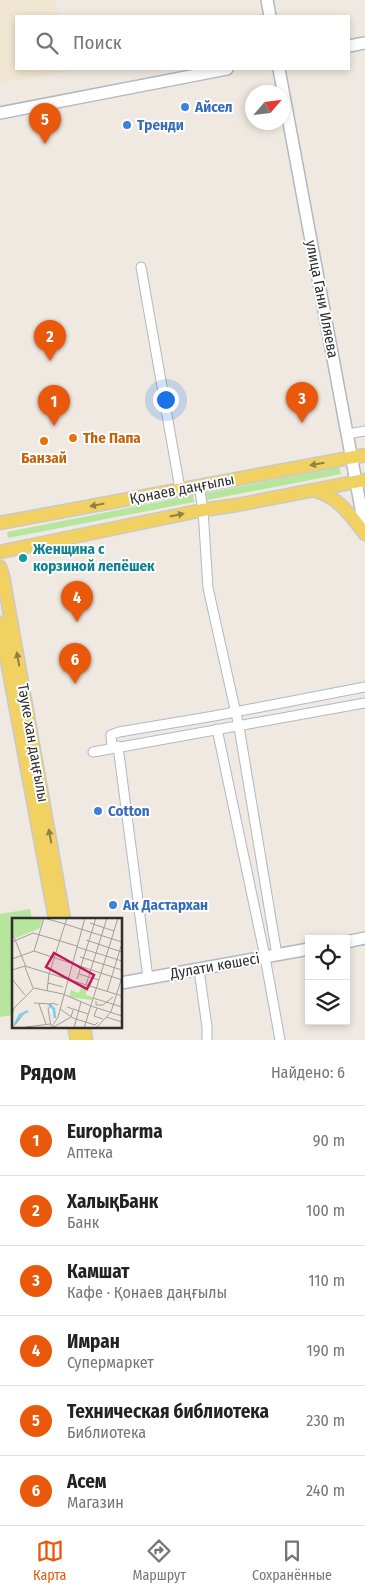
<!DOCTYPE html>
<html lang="ru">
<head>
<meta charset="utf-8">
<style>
	body { margin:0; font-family:"Fira Sans Condensed",sans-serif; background:#f6f6f6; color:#222 }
	.controls { position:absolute; right:15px; bottom:15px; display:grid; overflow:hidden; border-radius:0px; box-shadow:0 2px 8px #0003 }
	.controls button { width:45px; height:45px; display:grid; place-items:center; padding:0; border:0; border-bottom:1px solid #e0e0e0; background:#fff; color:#222; font:25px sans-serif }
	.compass { position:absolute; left:245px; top:85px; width:45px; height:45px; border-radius:50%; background:#fff; box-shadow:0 2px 8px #0003; rotate:62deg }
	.you { position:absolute; left:165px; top:399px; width:18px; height:18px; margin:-12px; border:4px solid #fff; border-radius:50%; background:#1a73e8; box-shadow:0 0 0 8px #1a73e833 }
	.badge { display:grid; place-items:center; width:32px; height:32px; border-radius:50%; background:#ea580c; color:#fff; font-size:16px; font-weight:700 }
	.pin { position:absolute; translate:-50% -41px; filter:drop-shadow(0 1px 2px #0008) }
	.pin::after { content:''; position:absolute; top:26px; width:18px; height:15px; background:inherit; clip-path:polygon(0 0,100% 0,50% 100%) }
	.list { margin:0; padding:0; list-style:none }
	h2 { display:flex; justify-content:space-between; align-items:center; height:65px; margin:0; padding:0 20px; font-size:21px }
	h2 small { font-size:16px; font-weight:400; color:#767676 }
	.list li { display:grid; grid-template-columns:32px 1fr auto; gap:15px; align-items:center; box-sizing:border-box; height:70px; padding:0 20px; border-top:1px solid #e0e0e0 }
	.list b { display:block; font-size:19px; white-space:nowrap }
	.list p { margin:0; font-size:16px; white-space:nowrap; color:#767676 }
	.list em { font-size:16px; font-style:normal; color:#767676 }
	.icon { flex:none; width:28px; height:28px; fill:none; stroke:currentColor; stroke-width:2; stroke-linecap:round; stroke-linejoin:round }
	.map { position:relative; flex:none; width:365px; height:1040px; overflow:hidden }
	.search { position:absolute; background:#fff; box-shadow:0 2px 8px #0003; left:15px; right:15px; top:15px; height:55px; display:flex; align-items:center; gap:12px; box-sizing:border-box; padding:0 18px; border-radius:0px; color:#767676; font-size:19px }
	.sheet { height:485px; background:#fff }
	nav { display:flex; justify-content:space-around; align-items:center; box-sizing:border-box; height:70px; border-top:1px solid #e0e0e0; background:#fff; font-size:14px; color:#767676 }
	nav a { display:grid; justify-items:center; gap:2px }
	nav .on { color:#ea580c }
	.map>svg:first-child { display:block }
</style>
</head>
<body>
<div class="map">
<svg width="365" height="1040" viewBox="0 0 365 1040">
	<rect width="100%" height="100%" fill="#efe9e1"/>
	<!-- education -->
	<polygon fill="#f0e6d1" points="0,0 55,0 58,16 16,16 16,69 67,69 68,72 0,83"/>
	<!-- green -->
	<g fill="#b6e59e">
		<polygon points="339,467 341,474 207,500 206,493"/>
		<polygon points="193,495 194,502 8,538 7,532"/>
		<polygon points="30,909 32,919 14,919 14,1015 0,1017 0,914"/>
	</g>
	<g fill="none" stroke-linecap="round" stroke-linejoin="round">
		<!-- street casing -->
		<g stroke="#b4b7c1" stroke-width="11">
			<g id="street">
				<polyline points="141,267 180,489"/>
				<polyline points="348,434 365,431"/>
				<polyline points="199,485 203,510 208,588 239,727 277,955"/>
				<polyline points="217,729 265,957 280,1040"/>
				<polyline points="118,746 148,978"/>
				<polyline points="112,747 111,735 119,732 214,716 365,687"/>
				<polyline points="93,752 365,703"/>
				<polyline points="199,970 207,1027 207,1040"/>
			</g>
		</g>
		<!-- secondary casing -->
		<g stroke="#b4b7c1" stroke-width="14">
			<g id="secondary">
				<polyline points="267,0 270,16"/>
				<polyline points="349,46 365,43"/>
				<polyline points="279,69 365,530"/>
				<polyline points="0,113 227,69"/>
				<polyline points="346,942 365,938"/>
				<polyline points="121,983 309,949"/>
			</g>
		</g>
		<!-- primary casing -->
		<g stroke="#c9c9c9" stroke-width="15">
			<g id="primary">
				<path d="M315 491C338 496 351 516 365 534"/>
				<polyline points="0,523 365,455"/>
				<polyline points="0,552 203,510 237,505 365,480"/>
				<polyline points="0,567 3,576 64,919"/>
				<polyline points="0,623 55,919"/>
				<polyline points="74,1026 77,1040"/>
				<polyline points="84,1026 86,1040"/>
			</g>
		</g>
		<!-- street -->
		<use href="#street" stroke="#fff" stroke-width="9"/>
		<!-- secondary -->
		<use href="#secondary" stroke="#fff" stroke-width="11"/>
		<!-- primary -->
		<use href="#primary" stroke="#f2d163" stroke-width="12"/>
	</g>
	<!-- one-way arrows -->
	<defs><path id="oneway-solid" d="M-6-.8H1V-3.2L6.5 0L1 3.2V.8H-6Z" transform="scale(1.25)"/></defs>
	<g fill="#908048">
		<use href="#oneway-solid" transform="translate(317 464) rotate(170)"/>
		<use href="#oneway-solid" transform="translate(97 505) rotate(169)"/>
		<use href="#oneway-solid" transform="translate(177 515) rotate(-12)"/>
		<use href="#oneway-solid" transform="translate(18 659) rotate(-100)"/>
		<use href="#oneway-solid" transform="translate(50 836) rotate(-100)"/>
	</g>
	<!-- markers -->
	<g fill="#3f7fe0" stroke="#fff" stroke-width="2">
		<circle cx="185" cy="107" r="5"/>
		<circle cx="127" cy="125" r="5"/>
		<circle cx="98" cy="811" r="5"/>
		<circle cx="113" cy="905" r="5"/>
	</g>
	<g fill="#e8710a" stroke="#fff" stroke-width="2">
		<circle cx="73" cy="438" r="5"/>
		<circle cx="44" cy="441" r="5"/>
	</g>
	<circle fill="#0f9aa8" stroke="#fff" stroke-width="2" cx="23" cy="558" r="5"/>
	<g text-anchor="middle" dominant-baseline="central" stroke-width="4" stroke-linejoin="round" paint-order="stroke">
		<!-- shop labels -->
		<g font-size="15" font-weight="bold" fill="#366cbe" stroke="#fff" text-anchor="start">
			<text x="195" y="107">Айсел</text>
			<text x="137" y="125">Тренди</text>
			<text x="108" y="811">Cotton</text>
			<text x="123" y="905">Ак Дастархан</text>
		</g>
		<!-- street labels -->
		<g font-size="15" fill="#2e2e2e" stroke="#fff">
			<text transform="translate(322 299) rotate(79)">улица Гани Иляева</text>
			<text transform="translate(182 489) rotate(-11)">Қонаев даңғылы</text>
			<text transform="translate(33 743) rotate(80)">Тәуке хан даңғылы</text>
			<text transform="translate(215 966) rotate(-10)">Дулати көшесі</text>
		</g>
		<!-- food labels -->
		<g font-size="15" font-weight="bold" fill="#c56008" stroke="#fff" text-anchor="start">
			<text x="83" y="438">The Папа</text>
			<text x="44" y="458" text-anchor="middle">Банзай</text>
		</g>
		<!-- culture labels -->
		<g font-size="15" font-weight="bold" fill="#0d838f" stroke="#fff" text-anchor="start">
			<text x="33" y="549">Женщина с<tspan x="33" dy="17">корзиной лепёшек</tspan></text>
		</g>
	</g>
	<!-- overview -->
	<g transform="translate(12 918)">
		<rect width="110" height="110" fill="#efe9e1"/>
		<path d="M0 0H31L28 10 4 20 0 12ZM70 67 74 69V77L81 79 80 82 57 79 59 72 67 75Z" fill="#b6e59e"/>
		<path fill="none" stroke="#75cff0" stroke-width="2.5" d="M37 86 42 91 43 100M3 106 8 97 16 93"/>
		<path fill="none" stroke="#a29e99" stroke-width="1" d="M32 0 53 6M78 5 102 13M53 6 110 24M0 14 14 49M74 22 110 34M0 24 21 15 65 28M65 29 110 43M22 33 32 0M68 39 110 52M0 41 22 33 110 62M13 49 21 70M0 52 13 48 110 78M37 56 55 0M67 56 87 62M0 61 13 77M65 61 84 0M36 65 51 69M74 67 95 0M35 73 37 56M95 74 110 25M81 80 110 89M84 83V87H91L101 79M22 85 39 86M27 86 34 106M79 88 110 98M55 89 76 96M85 90 82 98 91 101M48 91 61 100 83 107 86 104M99 94 110 59M0 96 2 90 22 70 51 76 79 88M94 99 110 104M39 108 36 91 40 85 46 87M14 109 38 106M0 110 11 97M39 110 46 99 73 0M40 110 59 99 61 92M62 110 69 84M72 110 106 0M84 110 99 94"/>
		<path fill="#c2185b" fill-opacity="0.15" stroke="#c2185b" stroke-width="2.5" d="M42 35 82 57 75 71 34 49Z"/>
		<rect width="110" height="110" fill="none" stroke="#2e2e2e" stroke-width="2.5"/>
	</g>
</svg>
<div class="controls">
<button><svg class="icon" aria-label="locate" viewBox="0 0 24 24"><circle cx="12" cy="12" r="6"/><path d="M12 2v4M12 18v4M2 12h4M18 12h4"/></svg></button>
<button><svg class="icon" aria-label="layers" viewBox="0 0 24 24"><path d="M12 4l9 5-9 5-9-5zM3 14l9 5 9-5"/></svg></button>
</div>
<svg class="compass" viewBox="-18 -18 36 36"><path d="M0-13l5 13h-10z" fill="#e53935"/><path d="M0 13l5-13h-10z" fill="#767676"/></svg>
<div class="you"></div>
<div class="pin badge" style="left:54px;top:426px">1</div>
<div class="pin badge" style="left:50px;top:361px">2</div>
<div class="pin badge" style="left:302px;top:423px">3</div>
<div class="pin badge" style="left:77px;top:622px">4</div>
<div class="pin badge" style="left:45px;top:144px">5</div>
<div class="pin badge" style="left:75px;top:684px">6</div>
<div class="search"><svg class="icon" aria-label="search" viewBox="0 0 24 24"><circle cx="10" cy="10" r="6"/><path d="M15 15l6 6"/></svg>Поиск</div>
</div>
<section class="sheet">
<h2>Рядом<small>Найдено: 6</small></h2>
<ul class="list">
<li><span class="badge">1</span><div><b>Europharma</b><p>Аптека</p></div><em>90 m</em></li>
<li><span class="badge">2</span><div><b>ХалықБанк</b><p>Банк</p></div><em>100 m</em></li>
<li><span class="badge">3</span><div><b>Камшат</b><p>Кафе · Қонаев даңғылы</p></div><em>110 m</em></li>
<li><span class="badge">4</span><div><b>Имран</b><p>Супермаркет</p></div><em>190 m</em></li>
<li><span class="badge">5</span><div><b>Техническая библиотека</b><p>Библиотека</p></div><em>230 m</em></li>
<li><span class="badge">6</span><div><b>Асем</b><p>Магазин</p></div><em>240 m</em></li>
</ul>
</section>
<nav>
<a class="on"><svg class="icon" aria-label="map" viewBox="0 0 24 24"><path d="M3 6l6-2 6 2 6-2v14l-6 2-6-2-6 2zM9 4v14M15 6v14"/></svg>Карта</a>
<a><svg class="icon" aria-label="directions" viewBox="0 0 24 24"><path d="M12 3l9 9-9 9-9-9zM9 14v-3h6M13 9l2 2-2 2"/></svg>Маршрут</a>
<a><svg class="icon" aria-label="saved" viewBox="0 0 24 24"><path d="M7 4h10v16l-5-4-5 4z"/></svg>Сохранённые</a>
</nav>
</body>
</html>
